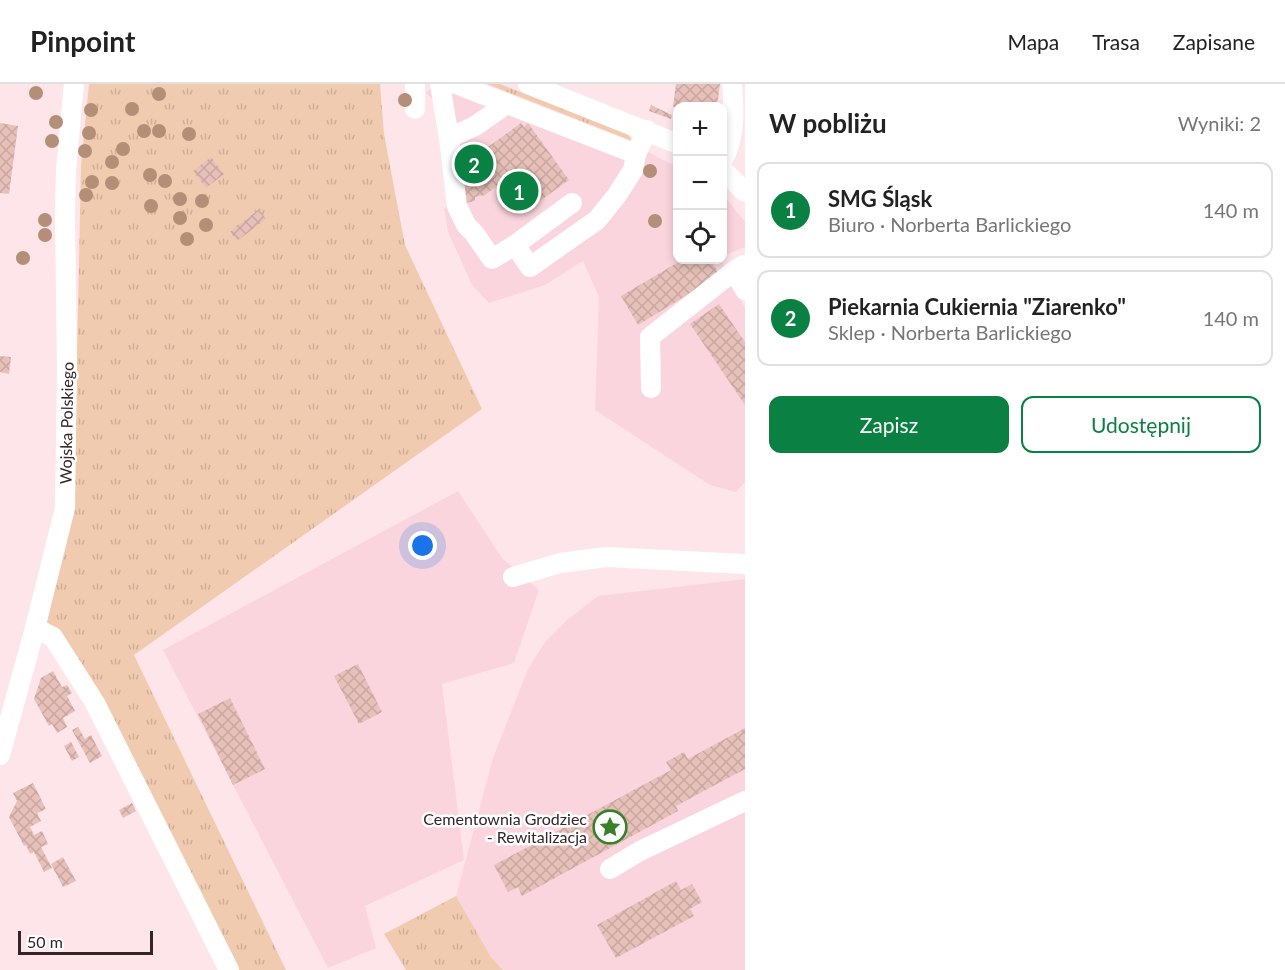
<!DOCTYPE html>
<html lang="pl">
<head>
<meta charset="utf-8">
<style>
	body { margin:0; font-family:Lato,sans-serif; background:#f2f2f2; color:#222 }
	.controls { position:absolute; right:18px; top:18px; display:grid; overflow:hidden; border-radius:12px; box-shadow:0 3px 9px #0003 }
	.controls button { width:54px; height:54px; display:grid; place-items:center; padding:0; border:0; border-bottom:2px solid #e0e0e0; background:#fff; color:#222; font:30px sans-serif }
	.scale { position:absolute; left:18px; bottom:15px; width:135px; box-sizing:border-box; padding-left:6px; border:3px solid #342528; border-top:0; font-size:16px; line-height:21px; white-space:nowrap; color:#342528; -webkit-text-stroke:4px #fff; paint-order:stroke }
	.you { position:absolute; left:423px; top:462px; width:21px; height:21px; margin:-15px; border:4px solid #fff; border-radius:50%; background:#1a73e8; box-shadow:0 0 0 9px #1a73e833 }
	.badge { display:grid; place-items:center; width:39px; height:39px; border-radius:50%; background:#0b8043; color:#fff; font-size:20px; font-weight:700 }
	.pin { position:absolute; translate:-50% -50%; border:3px solid #fff; box-shadow:0 2px 6px #0006 }
	.list { margin:0; padding:0; list-style:none }
	h2 { display:flex; justify-content:space-between; align-items:center; height:78px; margin:0; padding:0 24px; font-size:26px }
	h2 small { font-size:20px; font-weight:400; color:#767676 }
	.list li { display:grid; grid-template-columns:39px 1fr auto; gap:18px; align-items:center; box-sizing:border-box; height:96px; margin:0 12px 12px; padding:0 12px; border:2px solid #e0e0e0; border-radius:12px }
	.list b { display:block; font-size:22px; white-space:nowrap }
	.list p { margin:0; font-size:20px; white-space:nowrap; color:#767676 }
	.list em { font-size:20px; font-style:normal; color:#767676 }
	.actions { display:flex; gap:12px; padding:18px 24px }
	.actions a { flex:1; padding:14px 0; border:2px solid #0b8043; border-radius:12px; text-align:center; font-size:21px; color:#0b8043 }
	.actions .main { background:#0b8043; color:#fff }
	.icon { flex:none; width:33px; height:33px; fill:none; stroke:currentColor; stroke-width:2; stroke-linecap:round; stroke-linejoin:round }
	.map { position:relative; flex:none; width:745px; height:886px; overflow:hidden }
	header { display:flex; align-items:center; gap:36px; box-sizing:border-box; height:84px; padding:0 30px; background:#fff; border-bottom:2px solid #e0e0e0 }
	header strong { font-size:28px }
	nav { display:flex; gap:33px; margin-inline-start:auto; font-size:21px }
	main { display:flex }
	aside { flex:1; background:#fff }
	.map>svg:first-child { display:block }
</style>
</head>
<body>
<header>
<strong>Pinpoint</strong>
<nav><a>Mapa</a><a>Trasa</a><a>Zapisane</a></nav>
</header>
<main>
<div class="map">
<svg width="745" height="886" viewBox="0 0 745 886">
	<defs>
		<pattern id="grass-tufts" width="24" height="20" patternUnits="userSpaceOnUse" patternTransform="scale(1.5)"><rect width="24" height="20" fill="#f1cbaf"/><path d="M3 7l-1-3M5 7V3M7 7l1-3M15 17l-1-3M17 17v-4M19 17l1-3" fill="none" stroke="#cfae97"/></pattern>
		<pattern id="building-cross-hatch" width="8" height="8" patternUnits="userSpaceOnUse" patternTransform="scale(1.5)"><rect width="8" height="8" fill="#e7c1b9"/><path d="M0 0l8 8M0 8l8-8" fill="none" stroke="#c7a69f"/></pattern>
	</defs>
	<rect width="100%" height="100%" fill="#fee5ea"/>
	<!-- built -->
	<g fill="#fbd5dd">
		<polygon points="434,0 474,0 648,68 677,83 678,176 721,176 745,224 745,398 736,408 710,401 595,326 599,213 583,177 545,201 489,219 472,201 448,148 444,125 448,122 436,19 426,9"/>
		<polygon points="722,109 745,138 745,163 723,172"/>
		<polygon points="458,407 502,474 539,506 514,579 442,600 464,776 365,822 376,864 328,884 163,566"/>
		<polygon points="745,495 745,886 503,886 491,873 456,812 493,674 528,585 545,558 567,536 598,512"/>
	</g>
	<!-- grass -->
	<g fill="url(#grass-tufts)">
		<polygon points="89,0 380,0 384,50 405,161 482,325 134,571 286,886 239,886 60,550 47,538 74,417 81,81"/>
		<polygon points="487,0 500,0 628,50 632,57"/>
		<polygon points="456,812 491,873 503,886 406,886 384,850"/>
	</g>
	<!-- building -->
	<g fill="url(#building-cross-hatch)">
		<polygon points="676,0 720,0 717,22 673,23"/>
		<polygon points="651,21 672,31 671,35 649,27"/>
		<polygon points="0,39 18,42 9,110 0,109"/>
		<polygon points="521,39 524,43 528,39 569,96 523,129 501,99 485,111 475,113 475,117 466,119 459,84"/>
		<polygon points="211,73 224,90 206,104 193,87"/>
		<polygon points="259,125 266,135 237,157 230,148"/>
		<polygon points="682,176 710,176 720,191 638,241 621,212"/>
		<polygon points="719,220 745,258 745,321 690,240"/>
		<polygon points="0,272 11,273 9,290 0,288"/>
		<polygon points="358,580 382,628 359,640 334,592"/>
		<polygon points="53,587 62,603 67,601 72,609 67,612 75,627 63,634 67,643 57,649 52,640 49,642 34,615 41,594"/>
		<polygon points="230,614 265,685 233,701 198,630"/>
		<polygon points="78,643 85,655 91,651 102,672 90,679 72,646"/>
		<polygon points="745,644 745,685 676,722 678,727 522,812 518,803 508,808 494,781 671,686 666,678 684,668 688,675"/>
		<polygon points="71,658 79,673 72,677 64,662"/>
		<polygon points="33,699 46,725 37,729 41,737 30,743 34,751 42,747 48,760 41,763 52,784 44,788 34,768 30,770 26,761 24,762 9,733 17,717 13,709"/>
		<polygon points="132,719 136,727 123,734 119,726"/>
		<polygon points="63,773 76,797 63,803 51,780"/>
		<polygon points="676,797 681,806 692,800 702,818 690,825 694,832 616,874 597,841"/>
	</g>
	<g fill="none" stroke-linecap="round" stroke-linejoin="round">
		<!-- minor -->
		<g stroke="#fff" stroke-width="20">
			<polyline points="440,0 449,54 457,122 466,141 474,149 492,175 515,161 572,119"/>
			<polyline points="456,0 636,70"/>
			<polyline points="528,0 678,60"/>
			<polyline points="415,25 415,0"/>
			<polyline points="449,54 475,42 501,24 503,19"/>
			<path d="M722 77C736 54 734 26 732 0"/>
			<polyline points="722,85 745,108"/>
			<polyline points="515,161 530,183 597,136 617,111 633,86 636,70 647,46"/>
			<polyline points="744,181 734,187 745,206"/>
			<polyline points="651,304 650,253 734,187"/>
			<polyline points="513,493 560,479 606,473 745,480"/>
			<polyline points="35,544 53,553 95,619 229,886"/>
			<polyline points="0,671 35,544 65,424 67,286 65,131 66,86 74,0"/>
			<polyline points="610,785 640,767 745,717"/>
		</g>
	</g>
	<!-- trees -->
	<g fill="#b58e78">
		<circle cx="36" cy="9" r="7"/>
		<circle cx="159" cy="10" r="7"/>
		<circle cx="405" cy="16" r="7"/>
		<circle cx="132" cy="25" r="7"/>
		<circle cx="91" cy="26" r="7"/>
		<circle cx="56" cy="38" r="7"/>
		<circle cx="144" cy="47" r="7"/>
		<circle cx="159" cy="47" r="7"/>
		<circle cx="89" cy="49" r="7"/>
		<circle cx="189" cy="50" r="7"/>
		<circle cx="52" cy="57" r="7"/>
		<circle cx="123" cy="65" r="7"/>
		<circle cx="85" cy="67" r="7"/>
		<circle cx="112" cy="78" r="7"/>
		<circle cx="650" cy="87" r="7"/>
		<circle cx="150" cy="91" r="7"/>
		<circle cx="165" cy="97" r="7"/>
		<circle cx="92" cy="98" r="7"/>
		<circle cx="112" cy="99" r="7"/>
		<circle cx="86" cy="111" r="7"/>
		<circle cx="180" cy="115" r="7"/>
		<circle cx="202" cy="117" r="7"/>
		<circle cx="151" cy="122" r="7"/>
		<circle cx="180" cy="134" r="7"/>
		<circle cx="45" cy="136" r="7"/>
		<circle cx="655" cy="137" r="7"/>
		<circle cx="206" cy="141" r="7"/>
		<circle cx="45" cy="151" r="7"/>
		<circle cx="187" cy="155" r="7"/>
		<circle cx="23" cy="174" r="7"/>
	</g>
	<!-- icons -->
	<defs>
		<g id="sight-ring" transform="scale(1.725)"><circle r="9.5" fill="#fff" stroke="#388128" stroke-width="1.5"/><path d="M0-6L1.8-2.2L6-1.7L2.9 1.2L3.7 5.4L0 3.3L-3.7 5.4L-2.9 1.2L-6-1.7L-1.8-2.2Z" fill="#388128"/></g>
	</defs>
	<g fill-rule="evenodd">
		<use href="#sight-ring" x="610" y="743"/>
	</g>
	<g text-anchor="middle" dominant-baseline="central" stroke-width="5" stroke-linejoin="round" paint-order="stroke">
		<!-- street labels -->
		<g font-size="16" fill="#342528" stroke="#fff">
			<text transform="translate(66 339) rotate(-89)">Wojska Polskiego</text>
		</g>
		<!-- poi labels -->
		<g font-size="16" fill="#342528" stroke="#fff" text-anchor="end">
			<text x="587" y="734">Cementownia Grodziec<tspan x="587" dy="18">- Rewitalizacja</tspan></text>
		</g>
	</g>
</svg>
<div class="controls">
<button>+</button>
<button>−</button>
<button><svg class="icon" aria-label="locate" viewBox="0 0 24 24"><circle cx="12" cy="12" r="6"/><path d="M12 2v4M12 18v4M2 12h4M18 12h4"/></svg></button>
</div>
<div class="scale">50 m</div>
<div class="you"></div>
<div class="pin badge" style="left:519px;top:107px">1</div>
<div class="pin badge" style="left:474px;top:80px">2</div>
</div>
<aside>
<h2>W pobliżu<small>Wyniki: 2</small></h2>
<ul class="list">
<li><span class="badge">1</span><div><b>SMG Śląsk</b><p>Biuro · Norberta Barlickiego</p></div><em>140 m</em></li>
<li><span class="badge">2</span><div><b>Piekarnia Cukiernia &quot;Ziarenko&quot;</b><p>Sklep · Norberta Barlickiego</p></div><em>140 m</em></li>
</ul>
<div class="actions"><a class="main">Zapisz</a><a>Udostępnij</a></div>
</aside>
</main>
</body>
</html>
